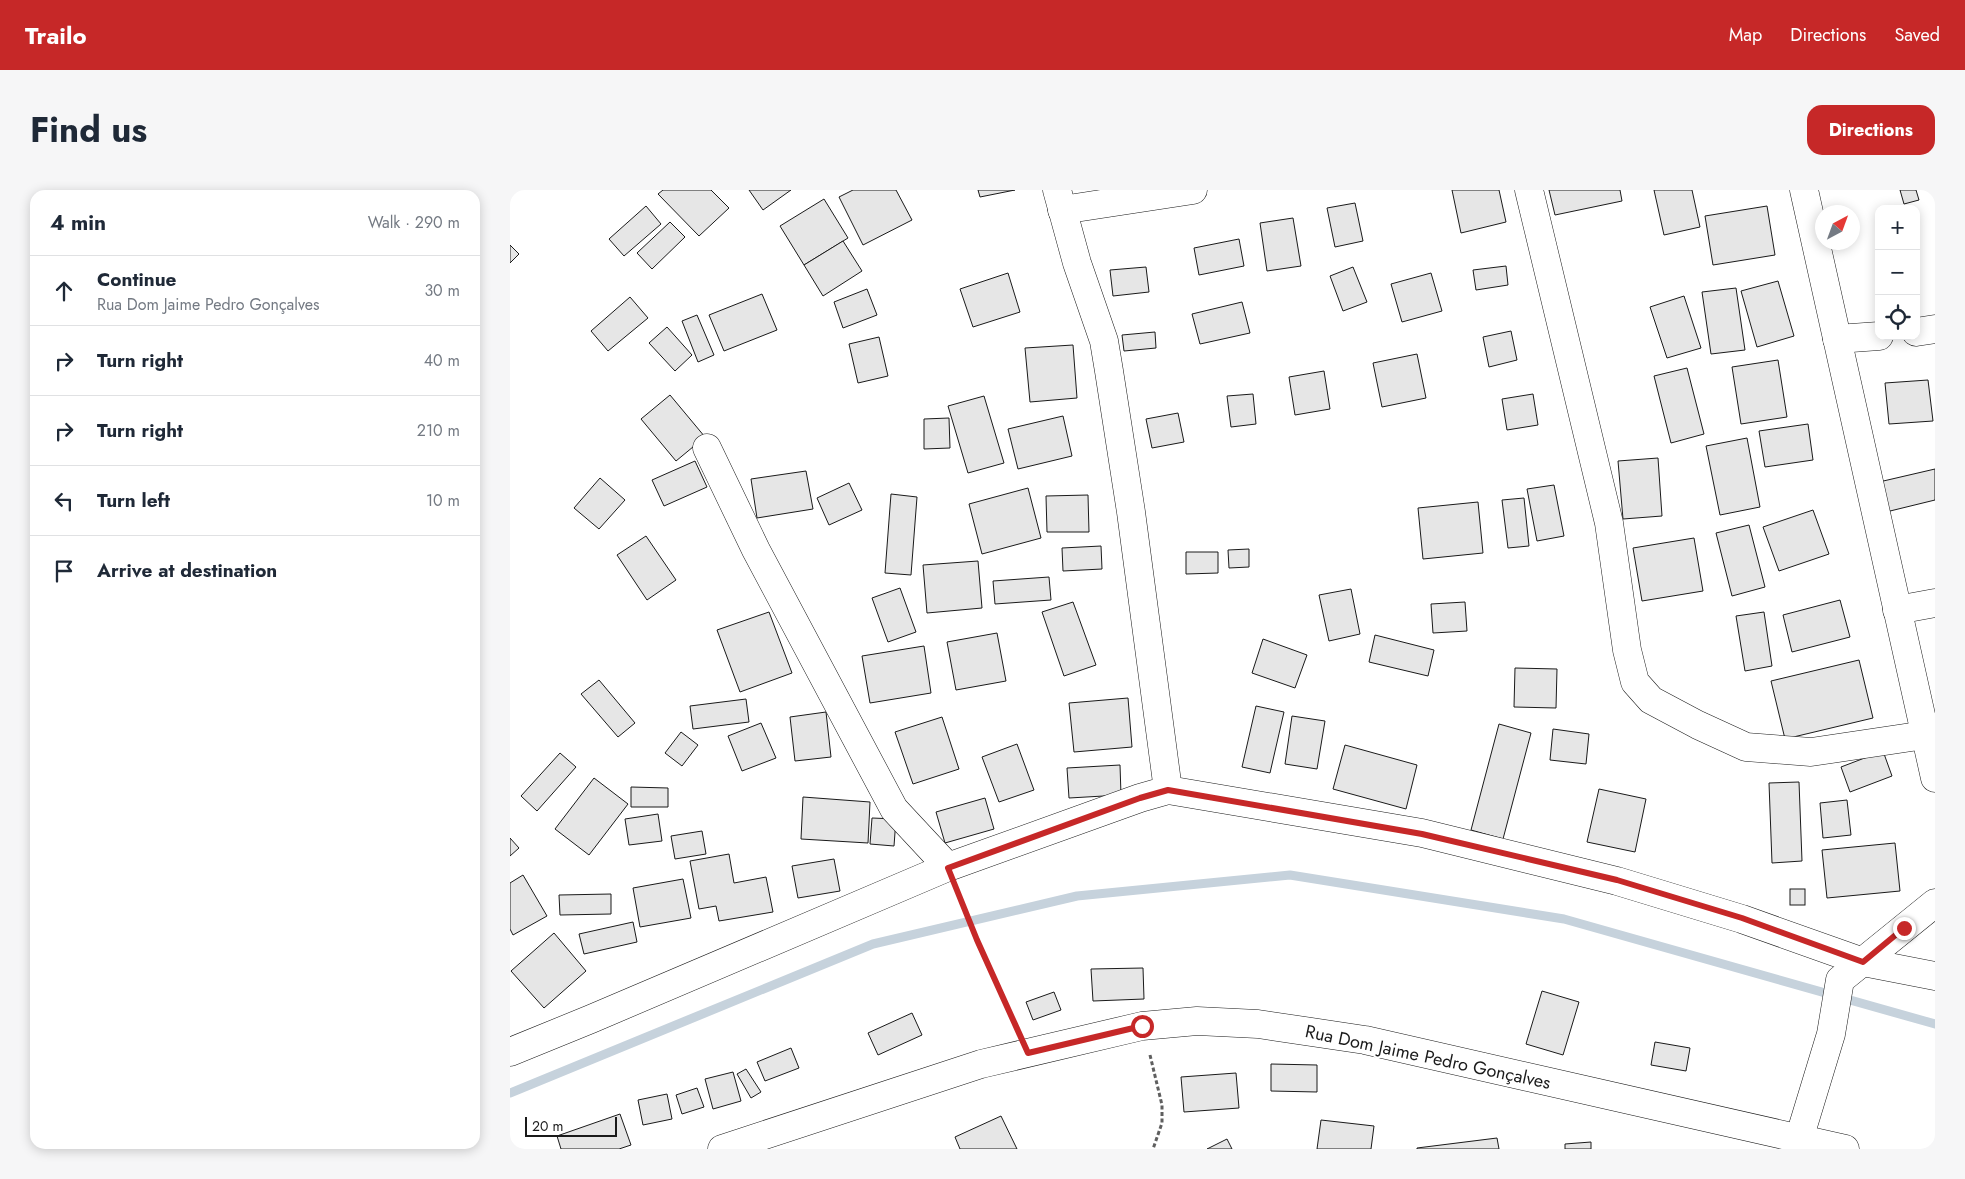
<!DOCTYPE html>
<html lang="en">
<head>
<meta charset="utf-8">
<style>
	body { margin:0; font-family:Jost,sans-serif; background:#f6f6f7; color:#1f2937 }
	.controls { position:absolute; right:15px; top:15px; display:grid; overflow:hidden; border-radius:10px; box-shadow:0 2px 12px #0003 }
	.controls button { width:45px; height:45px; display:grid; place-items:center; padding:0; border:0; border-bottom:1px solid #e0e1e3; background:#fff; color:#1f2937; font:25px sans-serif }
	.compass { position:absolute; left:1305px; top:15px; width:45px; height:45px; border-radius:50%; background:#fff; box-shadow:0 2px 12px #0003; rotate:41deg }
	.scale { position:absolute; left:15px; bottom:12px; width:92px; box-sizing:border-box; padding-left:5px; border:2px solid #1a1a1a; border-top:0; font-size:14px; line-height:18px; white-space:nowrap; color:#1a1a1a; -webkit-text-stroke:4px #fff; paint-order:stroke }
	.stop { position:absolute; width:15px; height:15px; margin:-11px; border:4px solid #c62828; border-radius:50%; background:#fff }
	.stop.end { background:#c62828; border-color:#fff; box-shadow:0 1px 5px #0008 }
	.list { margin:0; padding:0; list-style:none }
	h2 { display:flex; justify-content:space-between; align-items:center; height:65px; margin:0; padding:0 20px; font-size:21px }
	h2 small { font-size:16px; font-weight:400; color:#747a83 }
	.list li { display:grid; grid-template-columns:32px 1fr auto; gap:15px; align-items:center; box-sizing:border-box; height:70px; padding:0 20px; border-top:1px solid #e0e1e3 }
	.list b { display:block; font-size:19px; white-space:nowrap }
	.list p { margin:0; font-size:16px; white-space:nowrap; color:#747a83 }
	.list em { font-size:16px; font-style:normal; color:#747a83 }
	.icon { flex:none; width:28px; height:28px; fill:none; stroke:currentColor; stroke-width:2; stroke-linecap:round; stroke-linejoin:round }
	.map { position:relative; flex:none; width:1425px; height:959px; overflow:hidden; border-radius:15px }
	header { display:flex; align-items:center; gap:30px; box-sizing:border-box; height:70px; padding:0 25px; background:#c62828; color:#fff }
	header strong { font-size:24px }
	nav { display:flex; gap:28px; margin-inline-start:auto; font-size:18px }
	.intro { display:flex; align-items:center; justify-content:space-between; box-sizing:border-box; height:120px; padding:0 30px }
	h1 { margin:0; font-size:35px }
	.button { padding:12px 22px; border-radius:15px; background:#c62828; color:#fff; font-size:18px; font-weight:700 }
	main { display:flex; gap:30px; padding:0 30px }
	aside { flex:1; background:#fff; border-radius:15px; box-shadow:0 2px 12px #0003 }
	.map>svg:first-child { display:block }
</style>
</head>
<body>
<header>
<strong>Trailo</strong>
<nav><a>Map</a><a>Directions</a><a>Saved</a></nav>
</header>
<div class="intro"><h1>Find us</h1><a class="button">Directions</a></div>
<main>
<aside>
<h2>4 min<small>Walk · 290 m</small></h2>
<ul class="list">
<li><svg class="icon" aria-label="ahead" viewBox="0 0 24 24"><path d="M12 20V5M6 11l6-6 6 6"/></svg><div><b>Continue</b><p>Rua Dom Jaime Pedro Gonçalves</p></div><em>30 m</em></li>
<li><svg class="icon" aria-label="right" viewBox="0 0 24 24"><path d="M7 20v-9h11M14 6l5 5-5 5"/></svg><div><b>Turn right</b></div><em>40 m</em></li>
<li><svg class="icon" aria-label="right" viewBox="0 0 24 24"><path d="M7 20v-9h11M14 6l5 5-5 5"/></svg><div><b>Turn right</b></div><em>210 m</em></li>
<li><svg class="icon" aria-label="left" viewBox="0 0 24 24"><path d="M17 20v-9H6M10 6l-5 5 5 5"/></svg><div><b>Turn left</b></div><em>10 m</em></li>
<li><svg class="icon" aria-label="arrive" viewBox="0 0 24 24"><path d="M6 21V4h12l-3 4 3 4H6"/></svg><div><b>Arrive at destination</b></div></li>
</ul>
</aside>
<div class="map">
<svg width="1425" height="959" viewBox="0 0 1425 959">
	<rect width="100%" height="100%" fill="#fff"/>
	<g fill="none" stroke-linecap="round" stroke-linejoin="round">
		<!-- stream -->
		<polyline stroke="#c6d2dc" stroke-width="9" points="0,903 363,754 567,706 780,685 1054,729 1425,834"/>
	</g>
	<!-- building -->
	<g fill="#e6e6e6" stroke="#1a1a1a">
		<polygon points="153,0 201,0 219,18 189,46 148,4"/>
		<polygon points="239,0 281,0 253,20"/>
		<polygon points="343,0 386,0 402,30 353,55 329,7"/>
		<polygon points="468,0 505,0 470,7"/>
		<polygon points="942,0 989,0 996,32 951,43"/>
		<polygon points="1039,0 1110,0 1112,11 1045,25"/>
		<polygon points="1144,0 1182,0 1190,37 1154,45"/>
		<polygon points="1390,0 1406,0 1409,10 1394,14"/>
		<polygon points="314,9 338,48 294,75 270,36"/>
		<polygon points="845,13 853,51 825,57 817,18"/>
		<polygon points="136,16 151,34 114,66 99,49"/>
		<polygon points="1257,16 1265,65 1203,75 1195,26"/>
		<polygon points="783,28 791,76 757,81 750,33"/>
		<polygon points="160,32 175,47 142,79 127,63"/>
		<polygon points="729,49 734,76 689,85 684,58"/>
		<polygon points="333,51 352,81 313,106 294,75"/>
		<polygon points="0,55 9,64 0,73"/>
		<polygon points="996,76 998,95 966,100 963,80"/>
		<polygon points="636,77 639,102 603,106 600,80"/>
		<polygon points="843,77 857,112 833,121 820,86"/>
		<polygon points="498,83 510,122 463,137 450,99"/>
		<polygon points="921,83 932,121 892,132 881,94"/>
		<polygon points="1268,91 1284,146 1247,157 1231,101"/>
		<polygon points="1226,98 1235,160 1201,164 1192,102"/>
		<polygon points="357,99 367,125 333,138 324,112"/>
		<polygon points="252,104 267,140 214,161 199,125"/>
		<polygon points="1174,106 1191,158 1157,168 1140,117"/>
		<polygon points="120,107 138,128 98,161 81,141"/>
		<polygon points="732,112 740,143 690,154 682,124"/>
		<polygon points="187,125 204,165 188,172 172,131"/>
		<polygon points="157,137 182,165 165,181 139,153"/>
		<polygon points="1001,141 1007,170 979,177 973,147"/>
		<polygon points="645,142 646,158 614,161 612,145"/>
		<polygon points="369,147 378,186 348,193 339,154"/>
		<polygon points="563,155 567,208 520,212 515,158"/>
		<polygon points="907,164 916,208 872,217 863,173"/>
		<polygon points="1268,170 1277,227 1231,234 1222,177"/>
		<polygon points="1177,178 1194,244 1161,253 1144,186"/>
		<polygon points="814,181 820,219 785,225 779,187"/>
		<polygon points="1418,190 1423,231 1379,234 1375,193"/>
		<polygon points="743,204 746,234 721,237 717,206"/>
		<polygon points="1023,204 1028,235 997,240 992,209"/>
		<polygon points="160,205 195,247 166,271 131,229"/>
		<polygon points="474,206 494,273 458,283 438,216"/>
		<polygon points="668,223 674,252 642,258 636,229"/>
		<polygon points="553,226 562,266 508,279 498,239"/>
		<polygon points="439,228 440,258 414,259 414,229"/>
		<polygon points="1298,234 1303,270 1255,277 1249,241"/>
		<polygon points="1237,248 1250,317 1210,325 1196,256"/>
		<polygon points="1148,268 1152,326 1113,329 1108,271"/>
		<polygon points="185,271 197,297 154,316 142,290"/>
		<polygon points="1425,279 1425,310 1376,322 1369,292"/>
		<polygon points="296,281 303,319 247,328 241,289"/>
		<polygon points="90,288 115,310 89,339 64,318"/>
		<polygon points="339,293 352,320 319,335 307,308"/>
		<polygon points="1044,295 1054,346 1027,351 1017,299"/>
		<polygon points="518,298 531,348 472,364 459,314"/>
		<polygon points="381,304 407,307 401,385 375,383"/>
		<polygon points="578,305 579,342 537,342 536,306"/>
		<polygon points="1014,308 1019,356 998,358 992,310"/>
		<polygon points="968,312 973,363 913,369 908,318"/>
		<polygon points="1303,320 1319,364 1269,381 1253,337"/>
		<polygon points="1239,335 1255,397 1222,406 1206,343"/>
		<polygon points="136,346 166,390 137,410 107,365"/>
		<polygon points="1184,348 1193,401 1132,411 1123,358"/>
		<polygon points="591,356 592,379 553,381 552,358"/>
		<polygon points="739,359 739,377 719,378 718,360"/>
		<polygon points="676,362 708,362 708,383 676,384"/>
		<polygon points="468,371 472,418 417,423 413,375"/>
		<polygon points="539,387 541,410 485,414 483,391"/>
		<polygon points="390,398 406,442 378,452 362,408"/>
		<polygon points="841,399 850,444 819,451 809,405"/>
		<polygon points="1330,410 1340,447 1282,462 1273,425"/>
		<polygon points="563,412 586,475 554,486 532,422"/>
		<polygon points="955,412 957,441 923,443 921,414"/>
		<polygon points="259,422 282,483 230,502 207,440"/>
		<polygon points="1254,422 1262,476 1235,481 1226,426"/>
		<polygon points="487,443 496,491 446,500 437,452"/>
		<polygon points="865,445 924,460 918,486 859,472"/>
		<polygon points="753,449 797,465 785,498 742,483"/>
		<polygon points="414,456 421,503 360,513 352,466"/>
		<polygon points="1349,470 1363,528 1275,549 1261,491"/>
		<polygon points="1005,478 1047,479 1046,518 1004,517"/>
		<polygon points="89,490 125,533 108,547 71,504"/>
		<polygon points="618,508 622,557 564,562 559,513"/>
		<polygon points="236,509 239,532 183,539 180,516"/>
		<polygon points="746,516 774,522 760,583 732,577"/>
		<polygon points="316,522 321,567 285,571 280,527"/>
		<polygon points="782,526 815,531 807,579 775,574"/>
		<polygon points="432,527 449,579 403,594 385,542"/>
		<polygon points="251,533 266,568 232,581 218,546"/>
		<polygon points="989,534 1021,543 993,649 961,640"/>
		<polygon points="1043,539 1079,544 1076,574 1040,570"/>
		<polygon points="171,542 188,555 172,576 155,563"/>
		<polygon points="507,554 524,600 489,612 472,567"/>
		<polygon points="835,555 907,575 896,619 823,599"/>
		<polygon points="1373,561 1382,586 1340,602 1331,577"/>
		<polygon points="50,563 66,577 27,621 11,606"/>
		<polygon points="610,575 611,605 559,608 557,578"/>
		<polygon points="84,588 118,614 79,665 45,639"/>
		<polygon points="1289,592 1292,671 1262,673 1259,593"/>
		<polygon points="121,597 158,598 158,617 121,617"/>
		<polygon points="1089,599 1136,609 1125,662 1077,652"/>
		<polygon points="293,607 360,612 358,653 291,649"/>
		<polygon points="475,608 484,639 435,653 426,622"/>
		<polygon points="1337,610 1341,645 1313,648 1310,613"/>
		<polygon points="148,624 152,651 119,655 115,629"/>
		<polygon points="362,628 386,629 384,656 360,654"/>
		<polygon points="192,641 196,664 165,669 161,646"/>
		<polygon points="0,648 9,658 0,666"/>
		<polygon points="1385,653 1390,701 1317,708 1312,660"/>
		<polygon points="219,664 224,693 256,687 263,722 209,731 206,716 189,719 180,671"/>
		<polygon points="324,669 330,701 288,708 282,676"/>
		<polygon points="13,685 37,726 3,745 0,739 0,693"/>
		<polygon points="173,689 181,728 130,737 123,698"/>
		<rect x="1280" y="699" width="15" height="16"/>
		<polygon points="101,704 101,724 50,725 49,705"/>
		<polygon points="123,732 127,752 74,764 69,744"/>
		<polygon points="44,743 76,781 34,818 1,781"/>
		<polygon points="633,778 634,809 583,811 581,779"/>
		<polygon points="1032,801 1069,812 1053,865 1016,854"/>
		<polygon points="544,802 551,820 523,830 516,812"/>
		<polygon points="402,823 412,845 368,865 358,843"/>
		<polygon points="1145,852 1180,858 1176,881 1141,875"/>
		<polygon points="281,858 289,878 255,891 247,872"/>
		<polygon points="761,874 807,875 807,902 761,901"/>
		<polygon points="236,879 251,902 241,908 227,884"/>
		<polygon points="223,882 231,911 203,919 195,889"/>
		<polygon points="726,883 729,918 674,922 671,887"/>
		<polygon points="187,898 194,917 172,924 166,905"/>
		<polygon points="157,904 162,929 133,935 128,910"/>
		<polygon points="110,924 121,955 109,959 51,959 47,946"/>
		<polygon points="491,926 507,959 450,959 445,947"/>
		<polygon points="811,930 864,936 861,959 807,959"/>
		<polygon points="987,948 989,959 907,959 907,958"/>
		<polygon points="717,949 722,959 697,959"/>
		<polygon points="1081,952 1081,959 1055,959 1055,954"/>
	</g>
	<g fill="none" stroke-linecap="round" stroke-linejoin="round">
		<!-- minor casing -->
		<g stroke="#1a1a1a" stroke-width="29">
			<g id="minor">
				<polyline points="547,0 567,73 594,151 599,181 621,322 658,600"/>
				<polyline points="1019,0 1099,333 1117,460 1125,492 1141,510 1188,535 1236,557 1301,562 1415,545"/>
				<polyline points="1294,0 1425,588"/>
				<polyline points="552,20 683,0"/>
				<polyline points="1406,142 1425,139"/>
				<polyline points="1327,149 1369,146"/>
				<polyline points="197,258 246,360 384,619 438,677"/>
				<polyline points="1387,420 1425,413"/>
				<polyline points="0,862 81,829 438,677 630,608 658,600 912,643 1107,691 1232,729 1353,772 1425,786"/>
				<polyline points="1286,959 1321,844 1330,790 1425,713"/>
			</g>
		</g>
		<!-- major casing -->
		<g stroke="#1a1a1a" stroke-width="29">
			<polyline id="major" points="212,959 471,874 632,836 687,831 748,834 855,850 1335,959"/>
		</g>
		<!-- path -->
		<g stroke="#5f5f5f" stroke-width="3" stroke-dasharray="4 2.5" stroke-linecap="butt">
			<polyline points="449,704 467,750 506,835"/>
			<polyline points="640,865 652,915 652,933 643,959"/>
		</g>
		<!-- minor -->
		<use href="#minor" stroke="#fff" stroke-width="28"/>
		<!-- major -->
		<use href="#major" stroke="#fff" stroke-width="28"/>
	</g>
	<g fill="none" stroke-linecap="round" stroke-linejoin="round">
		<!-- route -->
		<polyline stroke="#c62828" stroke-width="6" points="632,836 518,863 467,750 438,678 630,608 658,600 912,644 1107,690 1232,728 1353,772 1394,738"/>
	</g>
	<g text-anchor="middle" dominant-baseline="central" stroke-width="4" stroke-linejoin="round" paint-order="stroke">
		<!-- street labels -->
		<g font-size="18" fill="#1a1a1a" stroke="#fff">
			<text transform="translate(918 867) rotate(12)">Rua Dom Jaime Pedro Gonçalves</text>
		</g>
	</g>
</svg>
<div class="controls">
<button>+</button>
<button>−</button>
<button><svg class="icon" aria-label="locate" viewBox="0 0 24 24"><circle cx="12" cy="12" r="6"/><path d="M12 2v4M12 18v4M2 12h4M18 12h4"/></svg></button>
</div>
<svg class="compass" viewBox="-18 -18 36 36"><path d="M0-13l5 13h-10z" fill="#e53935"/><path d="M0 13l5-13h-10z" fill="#747a83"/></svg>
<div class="scale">20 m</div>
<div class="stop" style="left:632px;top:836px"></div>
<div class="stop end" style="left:1394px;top:738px"></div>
</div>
</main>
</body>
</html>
